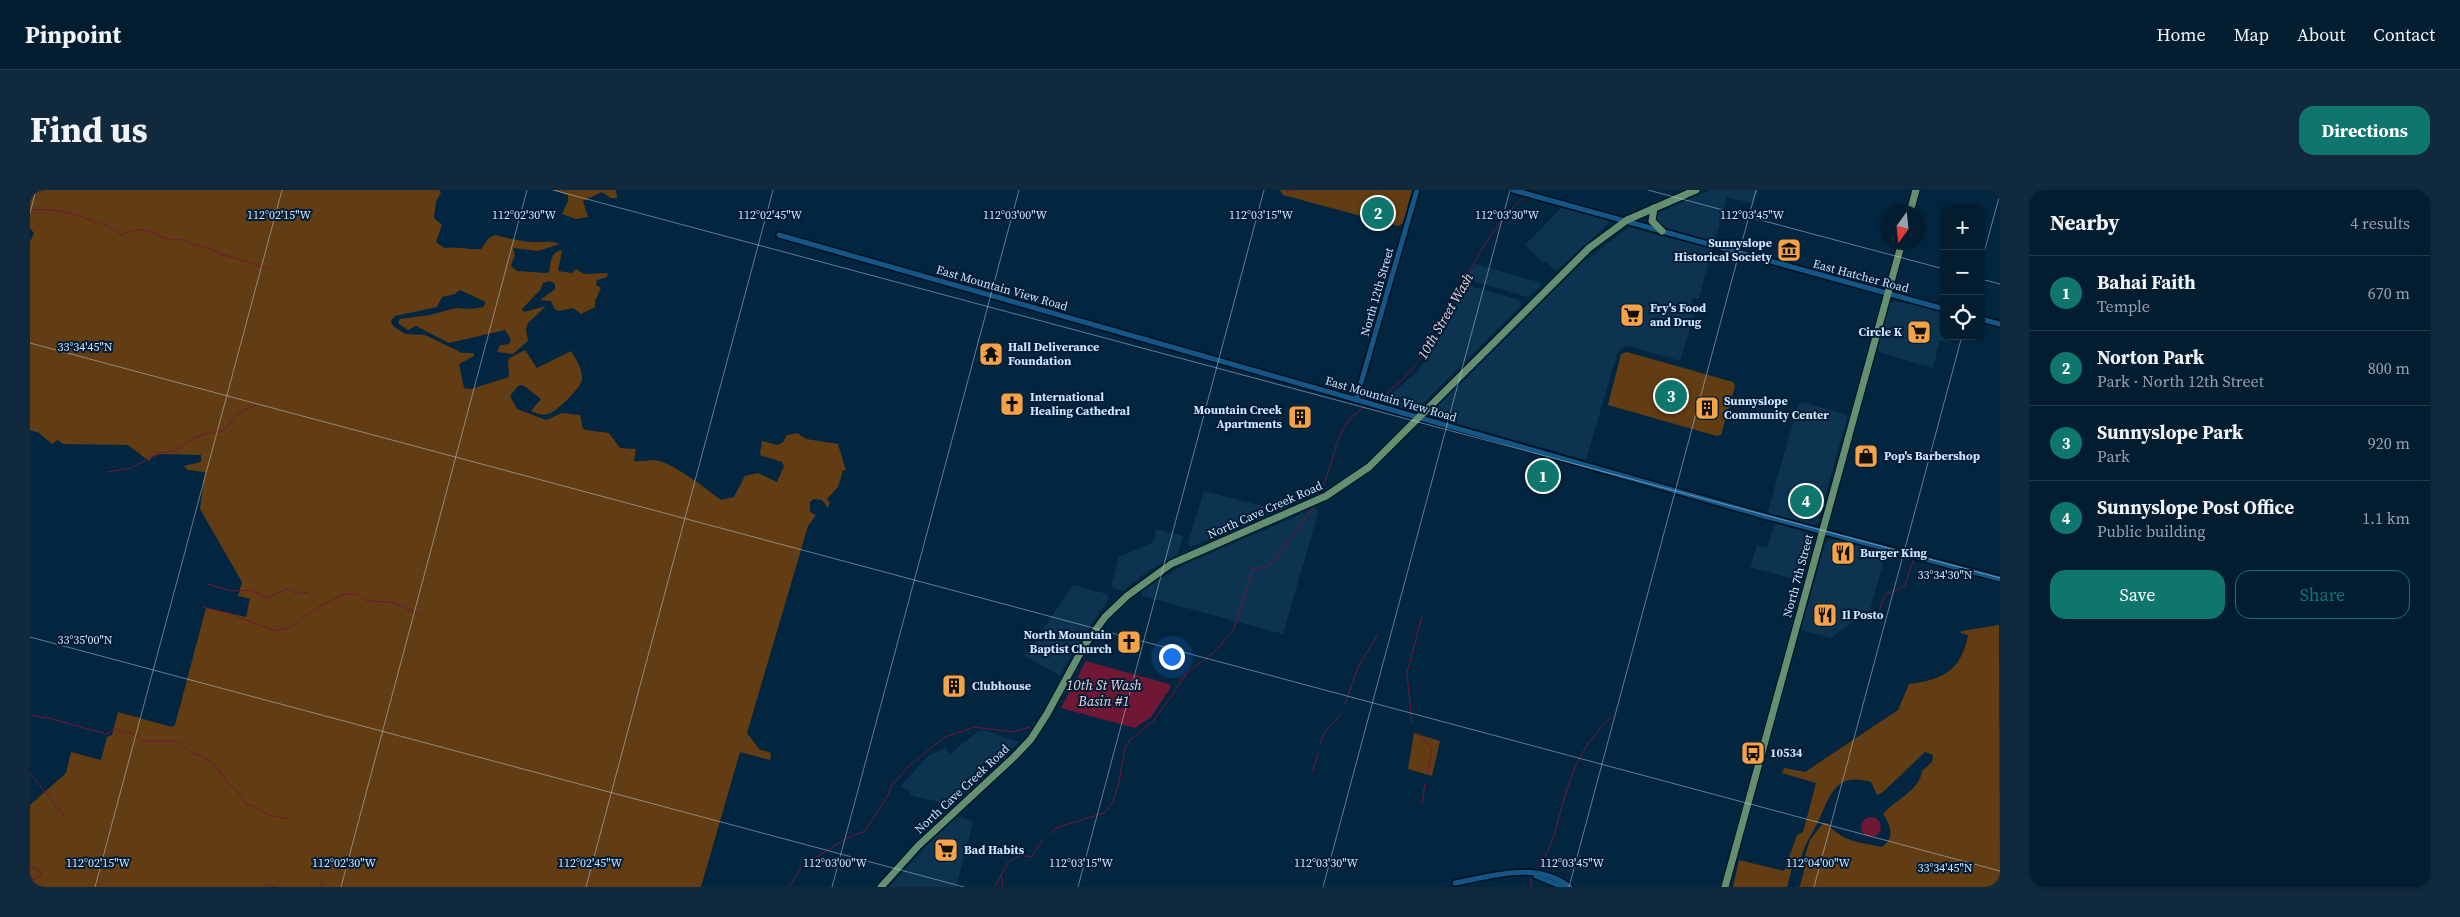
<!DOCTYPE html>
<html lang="en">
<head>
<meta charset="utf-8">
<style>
	body { margin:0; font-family:"Source Serif 4",serif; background:#10293c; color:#f1f3f6 }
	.controls { position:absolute; right:15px; top:15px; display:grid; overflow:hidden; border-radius:10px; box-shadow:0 1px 4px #0004 }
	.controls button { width:45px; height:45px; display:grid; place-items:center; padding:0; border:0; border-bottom:1px solid #233a4c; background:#021c30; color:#f1f3f6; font:25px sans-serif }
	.compass { position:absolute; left:1850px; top:15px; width:45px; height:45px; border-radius:50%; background:#021c30; box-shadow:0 1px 4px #0004; rotate:195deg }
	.you { position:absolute; left:1141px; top:466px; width:18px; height:18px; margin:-12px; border:4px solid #fff; border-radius:50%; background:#1a73e8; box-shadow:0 0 0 8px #1a73e833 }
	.badge { display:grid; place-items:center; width:32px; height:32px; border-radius:50%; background:#0f766e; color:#fff; font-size:16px; font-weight:700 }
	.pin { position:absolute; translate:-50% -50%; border:2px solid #fff; box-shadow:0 1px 5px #0006 }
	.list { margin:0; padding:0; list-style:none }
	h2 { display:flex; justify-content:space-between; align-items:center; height:65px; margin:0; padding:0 20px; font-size:21px }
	h2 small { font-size:16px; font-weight:400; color:#96a1ab }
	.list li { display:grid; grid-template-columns:32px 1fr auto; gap:15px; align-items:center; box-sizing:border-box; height:75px; padding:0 20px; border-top:1px solid #233a4c }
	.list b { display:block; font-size:19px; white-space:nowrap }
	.list p { margin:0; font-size:16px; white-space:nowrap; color:#96a1ab }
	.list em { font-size:16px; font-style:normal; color:#96a1ab }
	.actions { display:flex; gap:10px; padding:15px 20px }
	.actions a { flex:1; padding:11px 0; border:1px solid #0f766e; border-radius:15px; text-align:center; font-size:18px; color:#0f766e }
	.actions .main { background:#0f766e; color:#fff }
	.icon { flex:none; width:28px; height:28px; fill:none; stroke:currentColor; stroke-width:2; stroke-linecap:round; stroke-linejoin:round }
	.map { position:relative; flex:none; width:1970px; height:697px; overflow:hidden; border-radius:15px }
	header { display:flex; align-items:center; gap:30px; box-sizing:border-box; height:70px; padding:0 25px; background:#021c30; border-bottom:1px solid #233a4c }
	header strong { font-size:24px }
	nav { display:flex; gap:28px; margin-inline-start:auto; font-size:18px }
	.intro { display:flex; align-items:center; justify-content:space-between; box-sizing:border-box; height:120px; padding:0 30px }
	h1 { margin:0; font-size:35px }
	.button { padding:12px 22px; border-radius:15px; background:#0f766e; color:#fff; font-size:18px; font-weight:700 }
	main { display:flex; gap:30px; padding:0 30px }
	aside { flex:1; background:#021c30; border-radius:15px; box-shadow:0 1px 4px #0004 }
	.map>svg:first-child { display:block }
</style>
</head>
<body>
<header>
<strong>Pinpoint</strong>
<nav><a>Home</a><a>Map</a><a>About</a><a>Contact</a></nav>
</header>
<div class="intro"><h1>Find us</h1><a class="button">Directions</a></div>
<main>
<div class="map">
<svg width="1970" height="697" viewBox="0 0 1970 697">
	<rect width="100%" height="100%" fill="#032640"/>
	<!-- built -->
	<g fill="#0c3350">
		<polygon points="1679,0 1728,0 1724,14 1697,7 1685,52 1628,36 1625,27 1628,23"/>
		<polygon points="1532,17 1576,29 1579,33 1526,81 1516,71 1513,73 1495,55"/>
		<polygon points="1599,37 1682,59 1669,108 1663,108 1660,119 1665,122 1650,171 1599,156 1591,158 1587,164 1556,270 1404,227 1404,220 1552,73"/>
		<polygon points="1445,74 1508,92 1512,95 1498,107 1436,89"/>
		<polygon points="1434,94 1489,110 1492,115 1385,221 1351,213 1388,181 1417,136"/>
		<polygon points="1866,111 1914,122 1914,146 1921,146 1919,153 1910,150 1903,178 1849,162 1848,159 1860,113"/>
		<polygon points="1772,212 1815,224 1817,228 1788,332 1784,336 1740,324 1738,321 1768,215"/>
		<polygon points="1174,301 1236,317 1239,323 1160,357 1158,353"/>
		<polygon points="1285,318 1288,320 1288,323 1253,444 1112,406 1113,400 1128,390 1155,374"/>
		<polygon points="1745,333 1781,343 1784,346 1771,391 1720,377 1727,355 1737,358"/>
		<polygon points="1126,339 1153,346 1148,364 1115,383 1093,401 1081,397 1089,365 1092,366 1123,352"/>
		<polygon points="1801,348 1856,363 1840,420 1801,448 1771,440 1795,353"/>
		<polygon points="1043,395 1077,404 1079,409 1046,456 1030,486 995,466"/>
		<polygon points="953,540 989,552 922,615 879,605 880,600 870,597 897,567 915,557 920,564 947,542"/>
		<polygon points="930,627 942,631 943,633 926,697 859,697 897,655 926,628"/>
	</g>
	<!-- green -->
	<g fill="#623d13">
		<path d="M0 0H409L411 3 406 11 404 28 412 35 406 52 414 58C427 56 438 60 451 59L459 48 465 45C477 48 489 51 502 52 512 53 519 50 530 54L508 61 483 58 485 65 481 76 487 81 516 83 519 82C521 72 520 62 532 60L528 81 542 83 546 79 554 84 578 83 577 87 567 90 566 95 571 98 565 111V117L551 124 543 118 528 121 524 118 521 111 510 110 525 99V94L520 91 513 93 510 100 492 119 494 122 516 116 498 133 496 139 498 151 483 164 467 162 470 155 479 154 481 149 475 140 419 153 386 136 378 140 368 133 370 129 400 125 426 118 441 119 453 117 456 112 430 100 425 104 412 107 407 117 365 126 361 131 363 136 375 144 395 145 432 163H444V166L429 174 434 198 441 199 479 187 478 169 495 160 507 178 541 161C547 171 552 178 552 189 552 197 527 221 520 223 512 226 508 224 501 221L511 209 493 195 488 196 480 206 487 219 516 230 532 223 550 225 553 239C562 242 569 241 579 243L590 258 606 259 604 271C611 272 618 270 624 270 644 273 675 298 691 310L704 307 715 286 728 283 747 292 754 276 752 272 730 265 732 251 748 255 753 252 757 245 767 243 776 249 808 254 816 281 813 280 808 297 797 309 800 313 798 318 792 310 784 309 780 312V322L786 325 778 336 717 543 729 559 741 563 740 570 710 562 671 697H0V615L36 583 41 562 71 570 77 547 82 545 88 522 142 537 145 535 176 418 216 427 220 409 208 406 212 392 170 319 175 282 158 280 154 276 171 272V265L131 264 122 267 119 271 98 255 33 254 28 250 22 254 9 243 0 240V52L4 43 0 38Z"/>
		<polygon points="523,0 586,0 587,8 581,8 572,2 553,11 558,27 546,29 532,24 538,11 538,5"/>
		<polygon points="1250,0 1382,0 1373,33 1368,36 1253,5"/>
		<polygon points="1597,162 1703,192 1705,196 1691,245 1687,246 1578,215 1591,164"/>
		<path d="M1969 435 1970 697H1767L1770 696 1776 673 1773 672 1780 650 1793 633H1797C1812 652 1829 652 1852 657 1865 648 1861 635 1853 624 1865 610 1890 600 1892 581L1902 572 1903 565 1895 562 1853 602 1847 605 1841 592C1802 581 1800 609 1786 636 1780 646 1775 655 1771 667L1764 670 1757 697H1703L1709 670 1754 681 1767 645 1773 642 1786 593 1752 583 1754 578 1775 582 1868 520 1879 494C1913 490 1931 481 1938 445L1930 443 1932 441Z"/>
		<polygon points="1384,543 1410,551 1402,586 1378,579"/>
	</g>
	<!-- water -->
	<g fill="#701736">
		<polygon points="1056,471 1139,494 1141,497 1121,527 1105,538 1031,518"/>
		<circle cx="1841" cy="637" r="10"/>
	</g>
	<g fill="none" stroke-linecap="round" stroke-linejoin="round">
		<!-- stream -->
		<g stroke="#701736" stroke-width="1">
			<polyline points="1256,2 1264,0"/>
			<path d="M0 20C18 18 39 22 56 28 62 30 64 34 71 32L92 45C121 30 128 54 152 49 164 57 181 56 191 65 201 65 228 76 239 79"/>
			<path d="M1344 212C1422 165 1427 62 1497 5"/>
			<polyline points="77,282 102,278 127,263 144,261 163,248 181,242 190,242 197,238 207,224 226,215"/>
			<path d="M1287 307C1290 300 1295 293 1297 286 1308 255 1306 234 1338 215"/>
			<polyline points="177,394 202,401 221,400 236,408 258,399 267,404 278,402"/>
			<polyline points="173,417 198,423 245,441 261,437 287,418 314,404 326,404 337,411 362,412 391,425"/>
			<polyline points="1849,420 1855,405 1875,396 1883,371"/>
			<polyline points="1148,491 1157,483"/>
			<polyline points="1315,514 1329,475 1347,446"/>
			<polyline points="0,525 18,528 77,544 83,539 100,543 113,551 147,551 161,563 172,566 186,576 198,593 206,599 216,615 222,615 238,625 260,629"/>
			<polyline points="1382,533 1377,483 1392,426"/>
			<polyline points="1388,543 1402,558 1398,582"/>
			<polyline points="1290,554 1294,543 1311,524"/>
			<polyline points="0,583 34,626"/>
			<polyline points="1282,583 1288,564"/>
			<polyline points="1392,613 1395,593"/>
			<polyline points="1020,644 1026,638 1074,623 1083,612 1089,593 1095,558 1099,551 1124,530 1158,482 1183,463 1203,441 1223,379 1236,377 1243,372 1284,316"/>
			<polyline points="0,677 7,679 12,685 2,690 4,697"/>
			<path d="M1508 677C1519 663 1524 647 1528 631 1539 589 1549 555 1583 526"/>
			<polyline points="971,685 973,697"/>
			<polyline points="291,690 294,697"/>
			<polyline points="1501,690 1501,697"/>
			<polyline points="236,695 246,697"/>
			<polyline points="759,697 772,676 817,648 835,641 858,605 861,596 881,574 915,547 944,537 983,542 1000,537"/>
			<polyline points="965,697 978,672 991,665 1001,667 1012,651"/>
		</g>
		<!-- tertiary casing -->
		<g stroke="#000f1e" stroke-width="8">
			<g id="tertiary">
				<polyline points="1483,0 1914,119"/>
				<polyline points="749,45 1734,326 1970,389"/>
				<polyline points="1951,129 1970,134"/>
				<polyline points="1326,210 1387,0"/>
				<polyline points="1506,686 1533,697"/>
				<path d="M1425 693C1462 686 1507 671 1540 697"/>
			</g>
		</g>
		<!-- primary casing -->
		<g stroke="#000f1e" stroke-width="9">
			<g id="primary">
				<polyline points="1624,18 1622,31 1632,41"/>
				<polyline points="1880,22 1886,0"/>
				<polyline points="851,697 888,656 984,567 1001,549 1017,524 1054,456 1075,427 1097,406 1141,374 1296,306 1339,277 1559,58 1597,30 1666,0"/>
				<polyline points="1695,697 1872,52"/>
			</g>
		</g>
		<!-- tertiary -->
		<use href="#tertiary" stroke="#125787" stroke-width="5"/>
		<!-- primary -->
		<use href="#primary" stroke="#629071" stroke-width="7"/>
	</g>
	<!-- ticks -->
	<path fill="none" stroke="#cee7fe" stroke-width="1" stroke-opacity="0.45" d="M523 0 1970 388M1618 0 1914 79M0 23 6 0M1951 74 1970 4M1951 89 1970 94M0 153 1970 681M0 447 934 697M65 697 252 0M311 697 497 0M556 697 743 0M802 697 989 0M1048 697 1234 0M1293 697 1480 0M1539 697 1726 0M1784 697 1932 146"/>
	<!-- icons -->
	<defs>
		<g id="museum-square" transform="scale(1.25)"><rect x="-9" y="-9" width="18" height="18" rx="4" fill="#f6a247" stroke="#001c35"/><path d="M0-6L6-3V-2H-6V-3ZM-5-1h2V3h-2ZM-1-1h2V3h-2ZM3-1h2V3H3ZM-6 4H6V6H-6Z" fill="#111"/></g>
		<g id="supermarket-square" transform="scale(1.25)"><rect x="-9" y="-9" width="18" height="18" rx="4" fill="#f6a247" stroke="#001c35"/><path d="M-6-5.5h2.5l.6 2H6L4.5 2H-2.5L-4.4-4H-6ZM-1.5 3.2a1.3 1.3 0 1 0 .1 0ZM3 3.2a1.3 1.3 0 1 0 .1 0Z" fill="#111"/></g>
		<g id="temple-square" transform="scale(1.25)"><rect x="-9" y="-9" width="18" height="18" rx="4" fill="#f6a247" stroke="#001c35"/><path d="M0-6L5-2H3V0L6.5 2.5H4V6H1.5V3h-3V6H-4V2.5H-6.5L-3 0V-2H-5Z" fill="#111"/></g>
		<g id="church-square" transform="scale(1.25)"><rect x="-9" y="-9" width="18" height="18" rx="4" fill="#f6a247" stroke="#001c35"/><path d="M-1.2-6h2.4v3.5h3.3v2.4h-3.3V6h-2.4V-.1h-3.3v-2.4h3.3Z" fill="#111"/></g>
		<g id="building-square" transform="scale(1.25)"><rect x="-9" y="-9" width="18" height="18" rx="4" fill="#f6a247" stroke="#001c35"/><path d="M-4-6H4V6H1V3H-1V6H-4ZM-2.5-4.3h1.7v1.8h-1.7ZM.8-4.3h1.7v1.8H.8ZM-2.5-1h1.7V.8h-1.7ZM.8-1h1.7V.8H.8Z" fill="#111"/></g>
		<g id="shop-square" transform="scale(1.25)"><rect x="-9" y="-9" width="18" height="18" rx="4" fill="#f6a247" stroke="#001c35"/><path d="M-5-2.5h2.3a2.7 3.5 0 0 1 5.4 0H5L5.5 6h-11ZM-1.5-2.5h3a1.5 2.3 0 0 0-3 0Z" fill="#111"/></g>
		<g id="restaurant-square" transform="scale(1.25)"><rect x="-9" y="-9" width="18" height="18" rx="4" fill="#f6a247" stroke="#001c35"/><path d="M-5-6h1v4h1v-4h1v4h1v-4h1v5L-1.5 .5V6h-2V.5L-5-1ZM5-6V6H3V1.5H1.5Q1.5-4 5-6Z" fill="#111"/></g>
		<g id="bus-square" transform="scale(1.25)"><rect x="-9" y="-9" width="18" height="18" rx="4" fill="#f6a247" stroke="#001c35"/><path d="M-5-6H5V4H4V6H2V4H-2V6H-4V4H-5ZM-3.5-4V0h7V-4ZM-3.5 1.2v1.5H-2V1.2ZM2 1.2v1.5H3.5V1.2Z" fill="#111"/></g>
	</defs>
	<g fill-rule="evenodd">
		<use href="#museum-square" x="1759" y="60"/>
		<use href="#supermarket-square" x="1602" y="125"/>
		<use href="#supermarket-square" x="1889" y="142"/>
		<use href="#temple-square" x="961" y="164"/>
		<use href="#church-square" x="982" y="214"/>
		<use href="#building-square" x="1677" y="218"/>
		<use href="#building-square" x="1270" y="227"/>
		<use href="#shop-square" x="1836" y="266"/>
		<use href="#restaurant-square" x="1813" y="363"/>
		<use href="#restaurant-square" x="1795" y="425"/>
		<use href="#church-square" x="1099" y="452"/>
		<use href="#building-square" x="924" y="496"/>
		<use href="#bus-square" x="1723" y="563"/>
		<use href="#supermarket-square" x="916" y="660"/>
	</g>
	<g text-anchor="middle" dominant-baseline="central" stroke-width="4" stroke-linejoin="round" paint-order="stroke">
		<!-- poi labels -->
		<g font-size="12" font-weight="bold" fill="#cee7fe" stroke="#001c35" text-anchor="start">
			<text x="1742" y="53" text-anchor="end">Sunnyslope<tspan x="1742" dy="14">Historical Society</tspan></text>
			<text x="1620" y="118">Fry's Food<tspan x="1620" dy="14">and Drug</tspan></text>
			<text x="1872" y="142" text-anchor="end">Circle K</text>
			<text x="978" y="157">Hall Deliverance<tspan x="978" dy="14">Foundation</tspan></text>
			<text x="1000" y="207">International<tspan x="1000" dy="14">Healing Cathedral</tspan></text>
			<text x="1694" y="211">Sunnyslope<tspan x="1694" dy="14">Community Center</tspan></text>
			<text x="1252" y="220" text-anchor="end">Mountain Creek<tspan x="1252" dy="14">Apartments</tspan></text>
			<text x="1854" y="266">Pop's Barbershop</text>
			<text x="1830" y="363">Burger King</text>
			<text x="1812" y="425">Il Posto</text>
			<text x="1082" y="445" text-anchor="end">North Mountain<tspan x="1082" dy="14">Baptist Church</tspan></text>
			<text x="942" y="496">Clubhouse</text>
			<text x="1740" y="563">10534</text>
			<text x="934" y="660">Bad Habits</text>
		</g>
		<!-- street labels -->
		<g font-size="12" fill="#cee7fe" stroke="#001c35">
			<text transform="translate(1831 86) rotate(15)">East Hatcher Road</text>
			<text transform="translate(972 98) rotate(16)">East Mountain View Road</text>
			<text transform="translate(1347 102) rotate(-74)">North 12th Street</text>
			<text transform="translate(1361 209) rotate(16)">East Mountain View Road</text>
			<text transform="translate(1235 320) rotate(-24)">North Cave Creek Road</text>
			<text transform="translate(1768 386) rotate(-75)">North 7th Street</text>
			<text transform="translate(932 599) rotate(-43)">North Cave Creek Road</text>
		</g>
		<!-- water labels -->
		<g font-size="14" font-style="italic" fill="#f3d2d9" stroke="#001c35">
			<text transform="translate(1415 126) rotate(-60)">10th Street Wash</text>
			<text x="1074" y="495">10th St Wash<tspan x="1074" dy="16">Basin #1</tspan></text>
		</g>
	</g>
	<g font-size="12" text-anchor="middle" fill="#cee7fe" stroke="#001c35" stroke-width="4" stroke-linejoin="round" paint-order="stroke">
		<text x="249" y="29">112°02'15"W</text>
		<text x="494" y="29">112°02'30"W</text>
		<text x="740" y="29">112°02'45"W</text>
		<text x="985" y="29">112°03'00"W</text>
		<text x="1231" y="29">112°03'15"W</text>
		<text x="1477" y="29">112°03'30"W</text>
		<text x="1722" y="29">112°03'45"W</text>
		<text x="55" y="161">33°34'45"N</text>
		<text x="1915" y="389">33°34'30"N</text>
		<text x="55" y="454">33°35'00"N</text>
		<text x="68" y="677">112°02'15"W</text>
		<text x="314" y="677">112°02'30"W</text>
		<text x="560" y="677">112°02'45"W</text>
		<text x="805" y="677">112°03'00"W</text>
		<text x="1051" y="677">112°03'15"W</text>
		<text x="1296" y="677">112°03'30"W</text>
		<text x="1542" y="677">112°03'45"W</text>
		<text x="1788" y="677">112°04'00"W</text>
		<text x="1915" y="682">33°34'45"N</text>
	</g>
</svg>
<div class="controls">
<button>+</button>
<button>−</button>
<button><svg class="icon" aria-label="locate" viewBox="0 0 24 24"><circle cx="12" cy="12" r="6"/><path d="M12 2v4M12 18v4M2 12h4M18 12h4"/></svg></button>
</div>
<svg class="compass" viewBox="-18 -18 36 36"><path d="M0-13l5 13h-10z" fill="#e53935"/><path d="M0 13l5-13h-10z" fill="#96a1ab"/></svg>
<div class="you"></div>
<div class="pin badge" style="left:1513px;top:286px">1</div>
<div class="pin badge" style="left:1348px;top:23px">2</div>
<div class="pin badge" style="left:1641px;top:206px">3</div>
<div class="pin badge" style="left:1776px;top:311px">4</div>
</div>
<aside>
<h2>Nearby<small>4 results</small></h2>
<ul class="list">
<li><span class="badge">1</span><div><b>Bahai Faith</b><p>Temple</p></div><em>670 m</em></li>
<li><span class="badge">2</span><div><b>Norton Park</b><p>Park · North 12th Street</p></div><em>800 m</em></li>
<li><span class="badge">3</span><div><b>Sunnyslope Park</b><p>Park</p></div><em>920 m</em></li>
<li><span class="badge">4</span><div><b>Sunnyslope Post Office</b><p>Public building</p></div><em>1.1 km</em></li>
</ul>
<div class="actions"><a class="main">Save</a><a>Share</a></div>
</aside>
</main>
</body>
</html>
